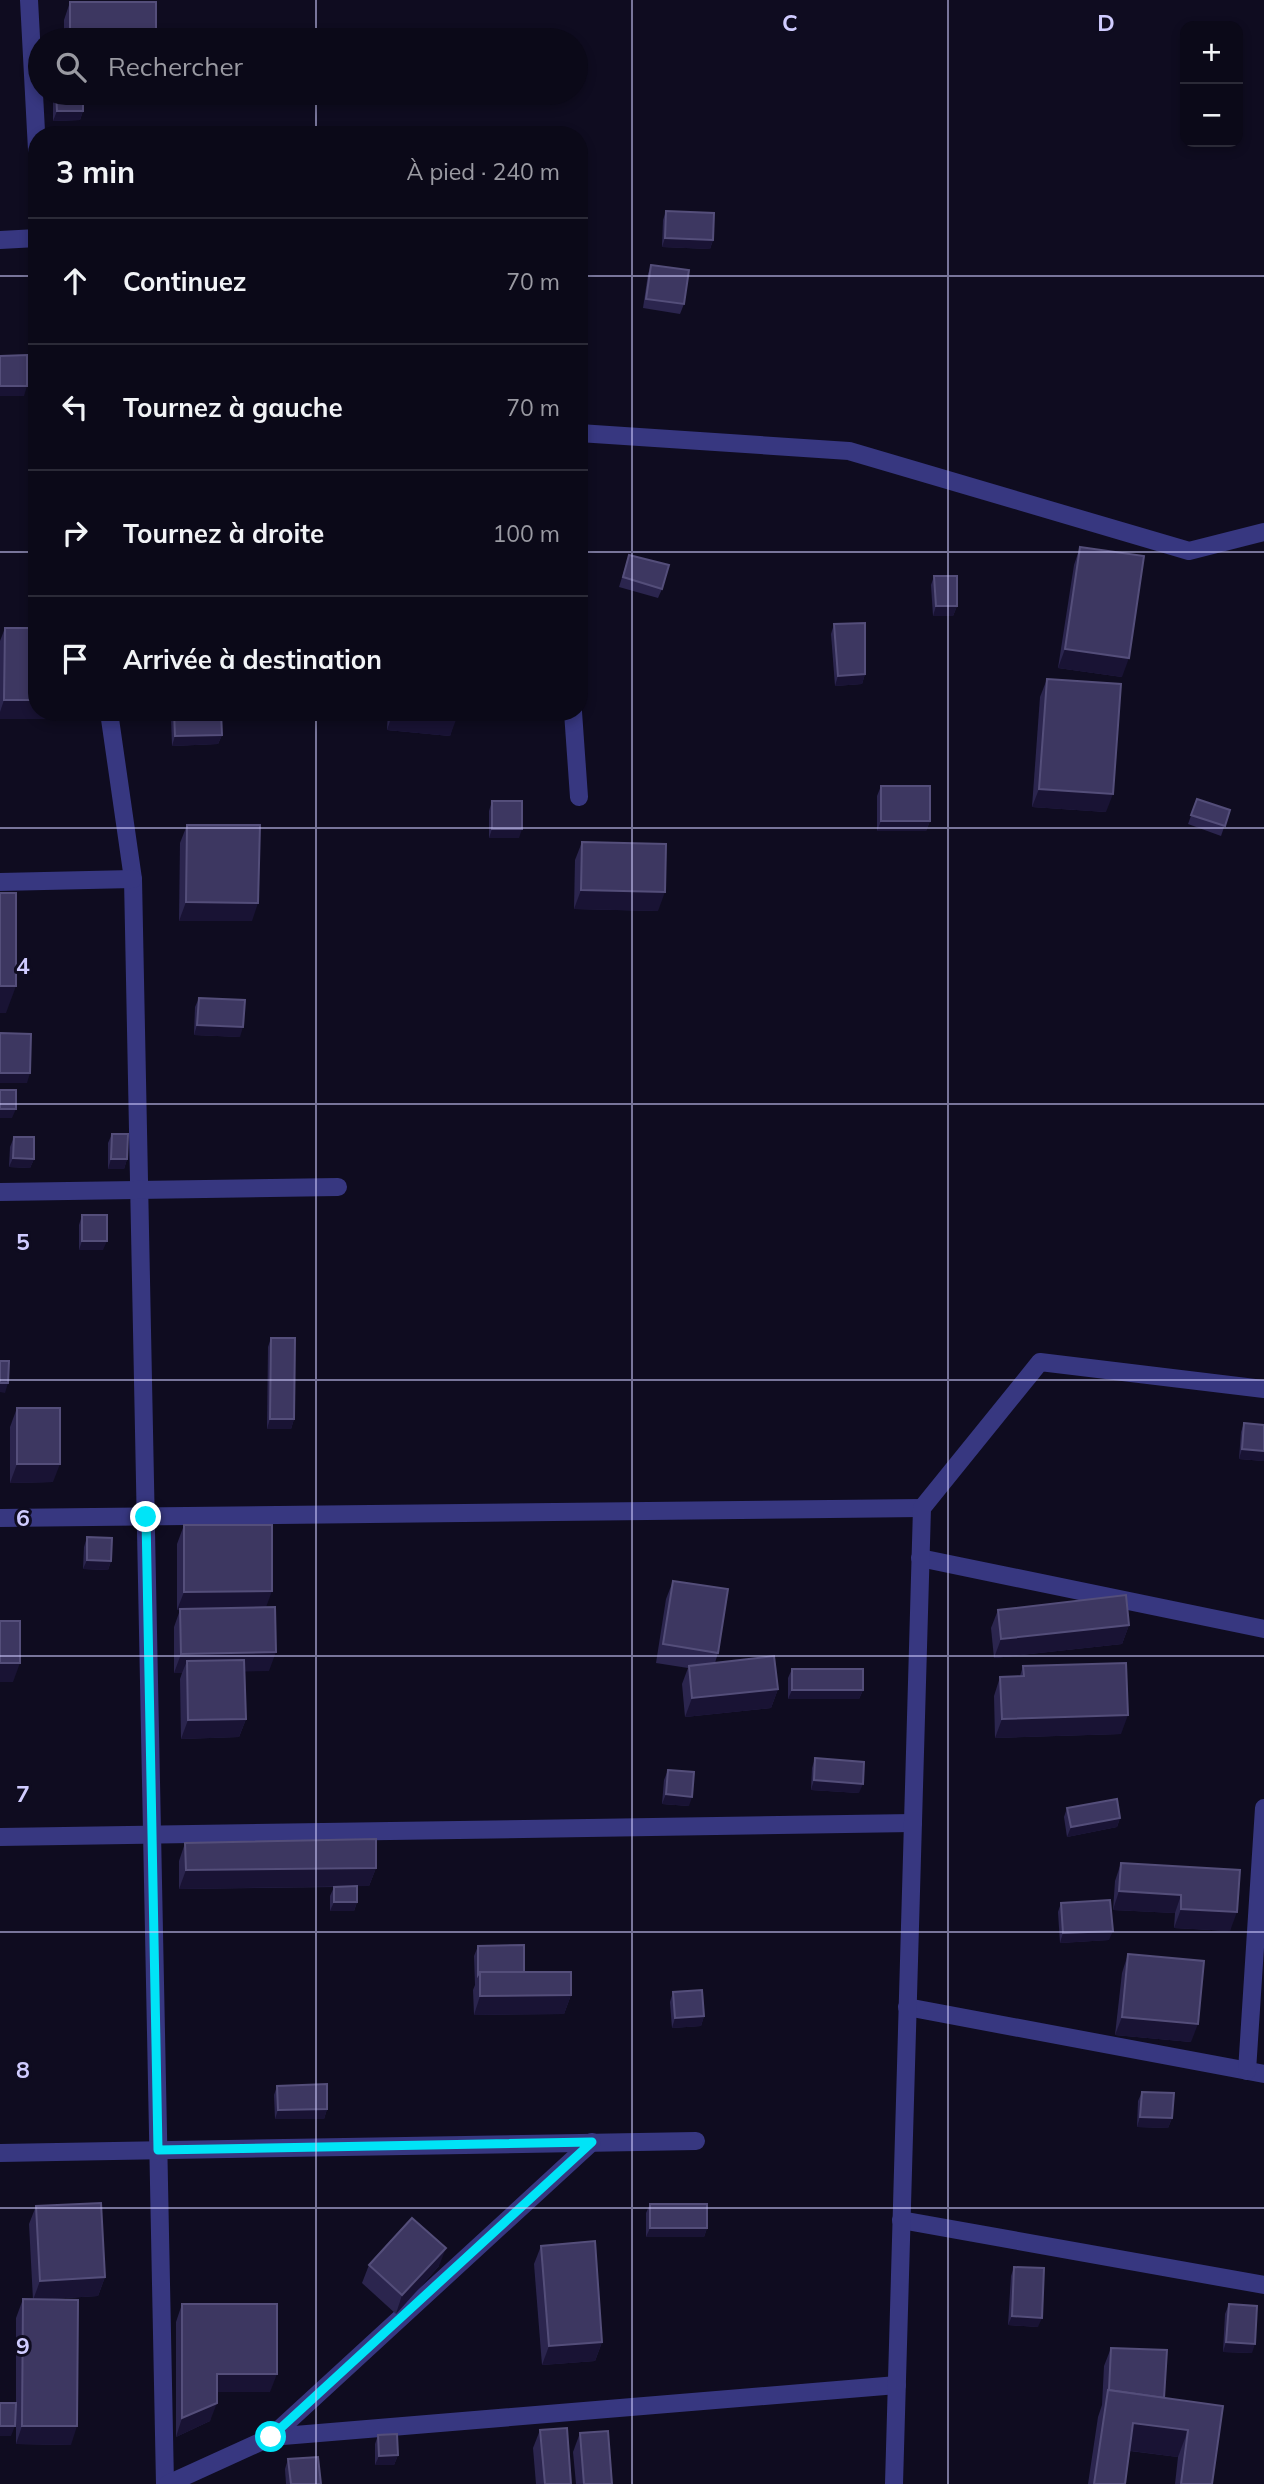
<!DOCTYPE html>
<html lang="fr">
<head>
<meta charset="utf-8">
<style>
	body { margin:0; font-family:Mulish,sans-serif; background:#191725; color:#f1f3f6 }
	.controls { position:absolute; right:21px; top:21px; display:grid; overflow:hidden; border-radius:14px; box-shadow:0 4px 10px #0003 }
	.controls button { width:63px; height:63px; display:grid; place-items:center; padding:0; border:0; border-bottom:2px solid #2b2a37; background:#0b0918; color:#f1f3f6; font:35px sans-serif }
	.stop { position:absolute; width:21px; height:21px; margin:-16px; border:5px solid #00e4f7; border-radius:50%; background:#fff }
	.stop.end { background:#00e4f7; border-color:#fff; box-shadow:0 2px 7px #0008 }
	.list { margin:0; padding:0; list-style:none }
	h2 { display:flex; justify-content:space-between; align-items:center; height:91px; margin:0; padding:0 28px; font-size:30px }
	h2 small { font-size:23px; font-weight:400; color:#9a9aa2 }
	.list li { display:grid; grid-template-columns:46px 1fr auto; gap:21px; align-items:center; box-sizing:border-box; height:126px; padding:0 28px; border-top:2px solid #2b2a37 }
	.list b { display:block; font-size:26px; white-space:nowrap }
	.list em { font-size:23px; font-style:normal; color:#9a9aa2 }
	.icon { flex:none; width:38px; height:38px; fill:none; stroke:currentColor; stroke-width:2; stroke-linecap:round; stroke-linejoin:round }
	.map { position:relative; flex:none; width:1264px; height:2484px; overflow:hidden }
	.search { position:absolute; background:#0b0918; box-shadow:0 4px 10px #0003; left:28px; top:28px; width:560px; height:77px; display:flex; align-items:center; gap:18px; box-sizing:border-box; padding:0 24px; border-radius:38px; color:#9a9aa2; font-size:26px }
	.panel { position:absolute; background:#0b0918; box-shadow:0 4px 10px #0003; left:28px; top:126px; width:560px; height:595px; border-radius:28px }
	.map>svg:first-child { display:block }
</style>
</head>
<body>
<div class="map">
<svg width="1264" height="2484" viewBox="0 0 1264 2484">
	<rect width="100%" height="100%" fill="#0f0c20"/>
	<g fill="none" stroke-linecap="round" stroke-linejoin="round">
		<!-- minor -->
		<g stroke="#373780" stroke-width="18">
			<polyline points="29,0 37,150"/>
			<polyline points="0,240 37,238"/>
			<polyline points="579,433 849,451 1189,551 1264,532"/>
			<polyline points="109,712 133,879 165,2484"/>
			<polyline points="573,712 579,797"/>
			<polyline points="0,882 133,879"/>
			<polyline points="0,1192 338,1187"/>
			<polyline points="0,1518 922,1508"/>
			<polyline points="920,1558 1264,1629"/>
			<polyline points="0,1837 913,1823"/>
			<polyline points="907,2007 1264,2074"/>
			<polyline points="1247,2071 1264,1808"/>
			<polyline points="0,2153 696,2141"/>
			<polyline points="901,2220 1264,2285"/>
			<polyline points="271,2437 897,2385"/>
			<polyline points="168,2484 271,2437 592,2142"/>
			<polyline points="894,2484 922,1508 1040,1362 1264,1389"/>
		</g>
	</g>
	<!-- wall -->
	<g fill="#2b254e">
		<polygon points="70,2 155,40 64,40 64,20"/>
		<polygon points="53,93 83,93 83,111 80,120 53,121"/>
		<polygon points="666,211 713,240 710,249 662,247 663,220"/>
		<polygon points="651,265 684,304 680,314 643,308 648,274"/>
		<polygon points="1080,547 1122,677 1058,668 1074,565"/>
		<polygon points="629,555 662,589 658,598 619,587"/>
		<polygon points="934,576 957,606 953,616 933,616 931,585"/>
		<polygon points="834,624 865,674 862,684 835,686 831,634"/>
		<polygon points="5,628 66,719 0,719 0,641"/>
		<polygon points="1047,679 1106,812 1032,807 1040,697"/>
		<polygon points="173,712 221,712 222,735 218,744 172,746 171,718"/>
		<polygon points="388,712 457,712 450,736 387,730"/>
		<polygon points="881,786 930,821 926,831 877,831 877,796"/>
		<polygon points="1197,799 1230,810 1221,836 1188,824"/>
		<polygon points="492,801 519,838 489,838 489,811"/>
		<polygon points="187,825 252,921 179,921 180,843"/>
		<polygon points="582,842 658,911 574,909 575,860"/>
		<polygon points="199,998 240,1037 194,1035 195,1007"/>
		<polygon points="112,1134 127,1159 124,1169 108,1169 108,1143"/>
		<polygon points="14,1137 34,1159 30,1168 9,1167 10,1147"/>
		<polygon points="82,1215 103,1250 79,1250 79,1225"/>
		<polygon points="271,1338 294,1419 291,1429 267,1429 268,1347"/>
		<polygon points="17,1408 53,1482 10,1483 10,1427"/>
		<polygon points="1244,1423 1264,1425 1264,1461 1239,1459 1241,1432"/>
		<polygon points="184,1525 266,1608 269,1671 245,1671 246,1719 239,1737 181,1739 180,1679 182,1673 174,1673 174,1627 180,1610 177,1610 177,1544"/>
		<polygon points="87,1537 111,1561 108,1570 83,1569 84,1547"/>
		<polygon points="673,1581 718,1653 715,1663 778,1689 771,1708 685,1717 682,1684 688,1668 656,1663 666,1599"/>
		<polygon points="998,1610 1129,1625 1122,1644 994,1658 991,1628"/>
		<polygon points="1023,1666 1121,1734 995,1738 994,1696 1000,1677 1020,1676"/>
		<polygon points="792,1669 863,1690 859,1699 788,1699 788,1678"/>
		<polygon points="815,1758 859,1793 811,1790 812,1768"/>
		<polygon points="668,1770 689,1806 662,1804 664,1780"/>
		<polygon points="1067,1808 1120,1818 1117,1827 1067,1837 1064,1817"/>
		<polygon points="185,1843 376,1868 369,1886 357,1886 357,1902 354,1911 330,1911 330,1896 334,1887 179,1889 179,1861"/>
		<polygon points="1121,1863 1240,1870 1230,1931 1174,1928 1175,1913 1113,1910 1115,1881"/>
		<polygon points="1061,1903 1109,1940 1060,1943 1058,1912"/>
		<polygon points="478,1946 524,1972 571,1995 564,2014 474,2015 473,1990 475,1985 474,1956"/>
		<polygon points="1128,1954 1191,2042 1115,2035 1122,1973"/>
		<polygon points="673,1992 704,2016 701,2026 672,2028 670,2002"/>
		<polygon points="277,2086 327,2109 324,2119 275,2119 274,2095"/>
		<polygon points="1142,2092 1172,2118 1168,2128 1137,2127 1138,2101"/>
		<polygon points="650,2204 707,2228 704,2237 646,2237 646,2213"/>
		<polygon points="36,2206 105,2277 98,2296 33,2300 71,2445 16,2444 16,2318 23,2299 33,2300 29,2224"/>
		<polygon points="541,2246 602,2342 595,2361 542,2365 534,2264"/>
		<polygon points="369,2265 439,2266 396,2314 362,2283"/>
		<polygon points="1014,2267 1038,2327 1008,2325 1011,2276"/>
		<polygon points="182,2304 270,2392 217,2392 210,2421 176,2437 176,2322"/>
		<polygon points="1229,2304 1252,2353 1223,2352 1225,2314"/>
		<polygon points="1111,2348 1164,2398 1223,2406 1212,2484 1175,2484 1178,2457 1130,2451 1125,2484 1088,2484 1098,2417 1102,2405 1104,2366"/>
		<polygon points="540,2430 571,2484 536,2484 533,2448"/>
		<polygon points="580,2433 612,2484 576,2484 573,2452"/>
		<polygon points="378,2435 398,2455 394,2465 375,2465 375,2444"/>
		<polygon points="288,2459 321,2484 286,2484 285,2469"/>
	</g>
	<!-- shaded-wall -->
	<g fill="#191334">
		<polygon points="70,37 156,37 155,40 69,40"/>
		<polygon points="57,111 83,111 80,120 53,121"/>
		<polygon points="665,238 713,240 710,249 662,247"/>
		<polygon points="0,386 27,386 24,396 0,396"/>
		<polygon points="936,606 957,606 953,616 933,616"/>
		<polygon points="1065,649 1129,658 1122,677 1058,668"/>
		<polygon points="865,674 862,684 835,686 838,676"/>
		<polygon points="4,700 37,700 37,712 69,712 66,719 0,719 0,712"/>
		<polygon points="393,712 403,712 457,717 450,736 387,730"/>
		<polygon points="222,735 218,744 172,746 175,736"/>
		<polygon points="1039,789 1113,794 1106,812 1032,807"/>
		<polygon points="881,821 930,821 926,831 877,831"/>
		<polygon points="492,829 522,829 519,838 489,838"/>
		<polygon points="581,890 665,892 658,911 574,909"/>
		<polygon points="186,902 258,903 252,921 179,921"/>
		<polygon points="0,986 16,986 6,1013 0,1013"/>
		<polygon points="197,1025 243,1027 240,1037 194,1035"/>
		<polygon points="0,1073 30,1073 27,1083 0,1083"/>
		<polygon points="0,1109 16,1109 12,1118 0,1118"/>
		<polygon points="13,1158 34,1159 30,1168 9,1167"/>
		<polygon points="111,1159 127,1159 124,1169 108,1169"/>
		<polygon points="82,1241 107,1241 103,1250 79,1250"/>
		<polygon points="0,1383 8,1383 5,1393 0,1392"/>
		<polygon points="270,1419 294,1419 291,1429 267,1429"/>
		<polygon points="1242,1449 1264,1451 1264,1461 1239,1459"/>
		<polygon points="17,1464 60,1464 53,1482 10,1483"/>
		<polygon points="87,1560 111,1561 108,1570 83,1569"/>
		<polygon points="272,1591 265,1610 177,1610 184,1592"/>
		<polygon points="1129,1625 1122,1644 994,1658 1001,1639"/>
		<polygon points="276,1652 269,1671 187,1673 187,1661 182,1673 174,1673 181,1654"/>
		<polygon points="0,1663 20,1663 13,1682 0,1682"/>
		<polygon points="778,1689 771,1708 685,1717 692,1698"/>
		<polygon points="792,1690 863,1690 859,1699 788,1699"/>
		<polygon points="1128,1715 1121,1734 995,1738 1002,1719"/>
		<polygon points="246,1719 239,1737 181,1739 188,1720"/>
		<polygon points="814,1780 863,1784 859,1793 811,1790"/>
		<polygon points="666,1794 692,1797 689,1806 662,1804"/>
		<polygon points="1120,1818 1117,1827 1067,1837 1071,1827"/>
		<polygon points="376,1868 369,1886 179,1889 186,1870"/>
		<polygon points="1119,1891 1181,1895 1175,1913 1113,1910"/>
		<polygon points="334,1902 357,1902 354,1911 330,1911"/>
		<polygon points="1181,1909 1237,1912 1230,1931 1174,1928"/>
		<polygon points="1113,1931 1109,1940 1060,1943 1063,1933"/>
		<polygon points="571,1995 564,2014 474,2015 480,1996"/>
		<polygon points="704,2016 701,2026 672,2028 675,2018"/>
		<polygon points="1122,2017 1198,2024 1191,2042 1115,2035"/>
		<polygon points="327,2109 324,2119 275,2119 278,2110"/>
		<polygon points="1140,2117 1172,2118 1168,2128 1137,2127"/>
		<polygon points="650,2228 707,2228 704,2237 646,2237"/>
		<polygon points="446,2248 439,2266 396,2314 402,2295"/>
		<polygon points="105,2277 98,2296 33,2300 40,2281"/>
		<polygon points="1012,2316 1042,2318 1038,2327 1008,2325"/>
		<polygon points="602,2342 595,2361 542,2365 549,2346"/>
		<polygon points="1226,2342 1255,2344 1252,2353 1223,2352"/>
		<polygon points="217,2374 277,2374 270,2392 211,2392"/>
		<polygon points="217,2403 210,2421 176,2437 182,2418"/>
		<polygon points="1133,2423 1188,2430 1178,2457 1124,2450"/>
		<polygon points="0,2426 15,2426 11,2436 0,2436"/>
		<polygon points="22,2426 77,2426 71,2445 16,2444"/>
		<polygon points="398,2455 394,2465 375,2465 379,2456"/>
	</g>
	<!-- building -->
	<g fill="#3d3761" stroke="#544e7a" stroke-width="2">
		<rect x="70" y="2" width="86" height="35"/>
		<polygon points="56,93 83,93 83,111 57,111"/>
		<polygon points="666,211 714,213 713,240 665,238"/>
		<polygon points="651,265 689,270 684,304 646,299"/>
		<polygon points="27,355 27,386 0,386 0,356"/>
		<polygon points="1080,547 1144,556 1129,658 1065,649"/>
		<polygon points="629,555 669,565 662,589 623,577"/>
		<polygon points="934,576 957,576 957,606 936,606"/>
		<polygon points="865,623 865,674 838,676 834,624"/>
		<polygon points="5,628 37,628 37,700 4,700"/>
		<polygon points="1047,679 1121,684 1113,794 1039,789"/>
		<polygon points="174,712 221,712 222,735 175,736"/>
		<polygon points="403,712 457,712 457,717"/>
		<rect x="881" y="786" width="49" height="35"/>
		<polygon points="1197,799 1230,810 1225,826 1191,815"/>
		<rect x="492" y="801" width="30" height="28"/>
		<polygon points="187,825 260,825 258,903 186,902"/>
		<polygon points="582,842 666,844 665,892 581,890"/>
		<rect x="0" y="893" width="16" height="93"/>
		<polygon points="199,998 245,1000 243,1027 197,1025"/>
		<polygon points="0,1033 31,1034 30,1073 0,1073"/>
		<rect x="0" y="1090" width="16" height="19"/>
		<polygon points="112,1134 128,1134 127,1159 111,1159"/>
		<polygon points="14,1137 34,1137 34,1159 13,1158"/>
		<rect x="82" y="1215" width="25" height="26"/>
		<polygon points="271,1338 295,1338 294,1419 270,1419"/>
		<polygon points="0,1361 9,1361 8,1383 0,1383"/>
		<rect x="17" y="1408" width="43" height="56"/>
		<polygon points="1244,1423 1264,1425 1264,1451 1242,1449"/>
		<polygon points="184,1525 272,1525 272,1591 184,1592"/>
		<polygon points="87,1537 112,1538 111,1561 87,1560"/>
		<polygon points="673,1581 728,1589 718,1653 663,1644"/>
		<polygon points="1126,1595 1129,1625 1001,1639 998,1610"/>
		<polygon points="275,1607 276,1652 181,1654 180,1609"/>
		<rect x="0" y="1621" width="20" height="42"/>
		<polygon points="774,1656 778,1689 692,1698 689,1666"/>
		<polygon points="244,1660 246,1719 188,1720 187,1661"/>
		<polygon points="1126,1663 1128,1715 1002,1719 1000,1677 1024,1676 1023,1666"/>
		<rect x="792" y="1669" width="71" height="21"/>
		<polygon points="815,1758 864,1762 863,1784 814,1780"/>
		<polygon points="668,1770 694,1772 692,1797 666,1794"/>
		<polygon points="1117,1799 1120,1818 1071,1827 1067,1808"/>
		<polygon points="376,1839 376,1868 186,1870 185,1843"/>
		<polygon points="1121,1863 1240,1870 1237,1912 1181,1909 1181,1895 1119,1891"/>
		<polygon points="357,1886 357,1902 334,1902 334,1887"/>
		<polygon points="1110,1900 1113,1931 1063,1933 1061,1903"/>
		<polygon points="524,1945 524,1972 480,1972 478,1975 478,1946"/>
		<polygon points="1128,1954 1204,1961 1198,2024 1122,2017"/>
		<polygon points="480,1972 571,1972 571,1995 480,1996"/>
		<polygon points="702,1990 704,2016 675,2018 673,1992"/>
		<polygon points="327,2084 327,2109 278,2110 277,2086"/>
		<polygon points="1142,2092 1174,2093 1172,2118 1140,2117"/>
		<polygon points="101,2203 105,2277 40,2281 36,2206"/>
		<rect x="650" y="2204" width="57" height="24"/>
		<polygon points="412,2218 446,2248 402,2295 369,2265"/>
		<polygon points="595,2241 602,2342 549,2346 541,2246"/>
		<polygon points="1014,2267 1044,2268 1042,2318 1012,2316"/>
		<polygon points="23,2299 78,2300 77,2426 22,2426"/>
		<polygon points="182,2304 277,2304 277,2374 217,2374 217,2403 182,2418"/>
		<polygon points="1229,2304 1257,2306 1255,2344 1226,2342"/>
		<polygon points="1111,2348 1167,2350 1164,2398 1109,2390"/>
		<polygon points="1108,2390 1223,2406 1212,2484 1181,2484 1188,2430 1133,2423 1125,2484 1094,2484"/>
		<polygon points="0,2403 16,2403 15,2426 0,2426"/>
		<polygon points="567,2428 571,2484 545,2484 540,2430"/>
		<polygon points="608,2431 612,2484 584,2484 580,2433"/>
		<polygon points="397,2434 398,2455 379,2456 378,2435"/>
		<polygon points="318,2457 321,2484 291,2484 288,2459"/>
	</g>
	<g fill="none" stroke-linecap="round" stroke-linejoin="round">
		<!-- route -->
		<polyline stroke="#00e4f7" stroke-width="9" points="146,1517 158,2150 592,2142 271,2437"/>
	</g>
	<!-- grid -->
	<path fill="none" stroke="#d0ccff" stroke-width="2" stroke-opacity="0.55" d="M316 0V40M632 0V2484M948 0V2484M316 93V135M0 276H37M579 276H1264M0 552H37M579 552H1264M316 712V2484M0 828H1264M0 1104H1264M0 1380H1264M0 1656H1264M0 1932H1264M0 2208H1264"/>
	<g font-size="23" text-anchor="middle" font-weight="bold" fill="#d0ccff" stroke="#0f0c20" stroke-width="6" stroke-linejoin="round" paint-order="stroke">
		<text x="790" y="31">C</text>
		<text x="1106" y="31">D</text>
		<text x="23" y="974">4</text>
		<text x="23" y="1250">5</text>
		<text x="23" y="1526">6</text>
		<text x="23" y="1802">7</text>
		<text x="23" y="2078">8</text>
		<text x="23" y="2354">9</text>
	</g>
</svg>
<div class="controls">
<button>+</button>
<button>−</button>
</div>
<div class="stop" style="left:271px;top:2437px"></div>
<div class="stop end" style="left:146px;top:1517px"></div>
<div class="search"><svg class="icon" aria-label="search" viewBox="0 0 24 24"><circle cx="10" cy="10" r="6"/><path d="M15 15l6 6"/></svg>Rechercher</div>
<section class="panel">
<h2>3 min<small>À pied · 240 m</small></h2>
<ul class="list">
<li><svg class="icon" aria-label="ahead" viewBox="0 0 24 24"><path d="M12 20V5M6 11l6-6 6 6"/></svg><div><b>Continuez</b></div><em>70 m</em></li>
<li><svg class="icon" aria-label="left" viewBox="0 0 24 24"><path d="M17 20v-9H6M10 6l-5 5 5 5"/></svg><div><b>Tournez à gauche</b></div><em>70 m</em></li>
<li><svg class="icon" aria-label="right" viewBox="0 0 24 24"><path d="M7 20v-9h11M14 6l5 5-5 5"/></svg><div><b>Tournez à droite</b></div><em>100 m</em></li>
<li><svg class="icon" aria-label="arrive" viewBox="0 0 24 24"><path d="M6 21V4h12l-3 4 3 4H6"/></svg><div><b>Arrivée à destination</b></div></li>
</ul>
</section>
</div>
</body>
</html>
